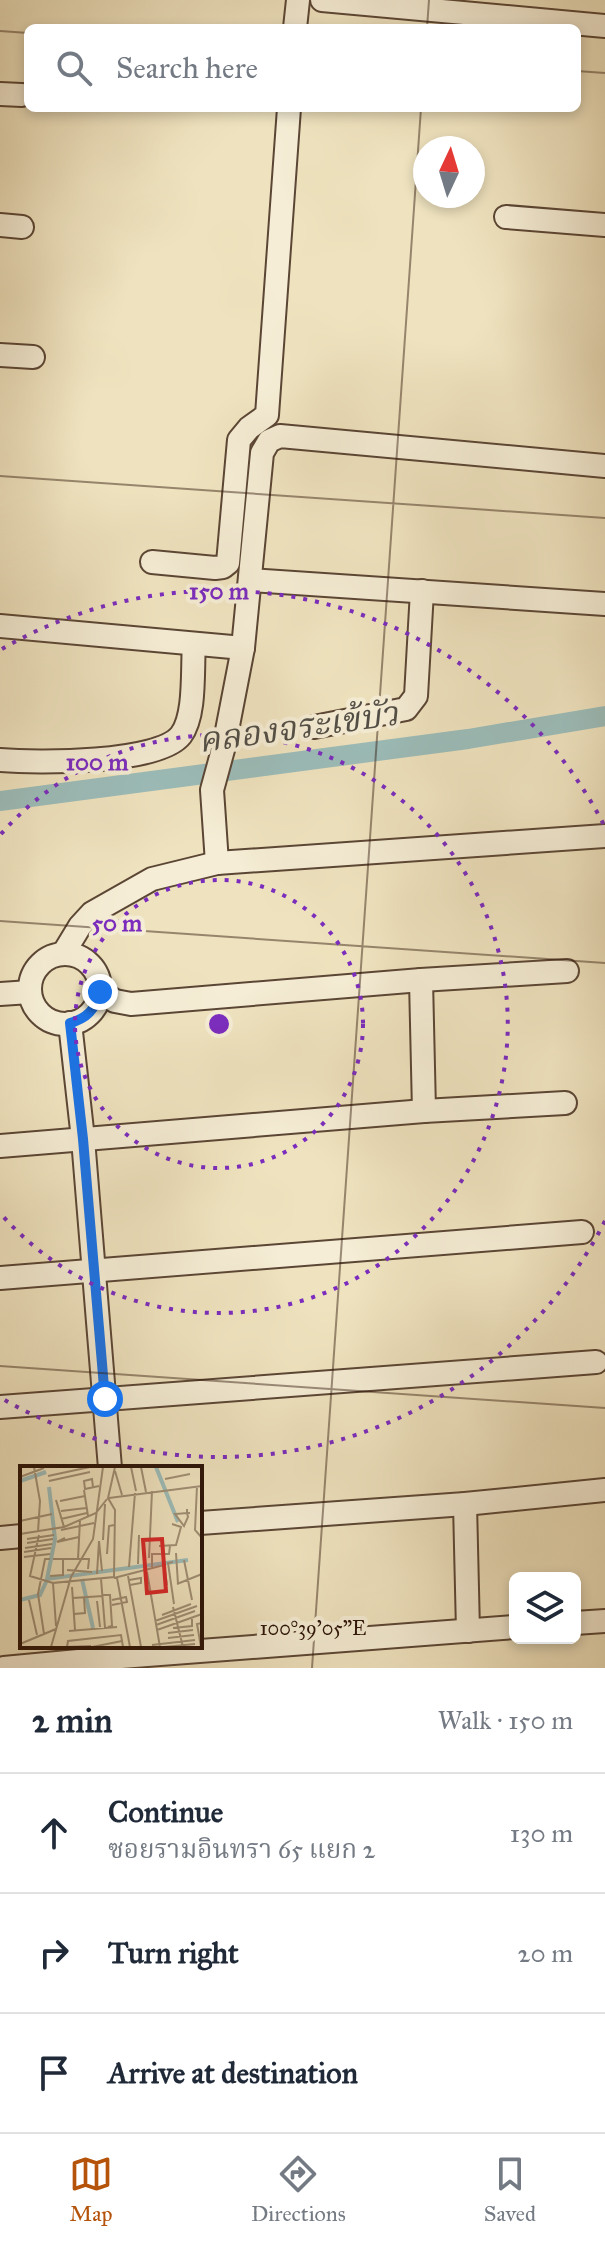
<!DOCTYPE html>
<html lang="en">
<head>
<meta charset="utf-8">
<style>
	body { margin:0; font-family:"IM FELL Great Primer","Noto Serif Thai",serif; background:#f2f2f3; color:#1f2937 }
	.controls { position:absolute; right:24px; bottom:24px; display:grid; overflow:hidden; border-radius:12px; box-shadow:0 4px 12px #0003 }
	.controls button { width:72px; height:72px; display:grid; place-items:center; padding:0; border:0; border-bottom:2px solid #e0e1e3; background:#fff; color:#1f2937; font:40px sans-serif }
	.compass { position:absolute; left:413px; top:136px; width:72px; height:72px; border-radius:50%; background:#fff; box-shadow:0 4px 12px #0003; rotate:4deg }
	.stop { position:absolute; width:24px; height:24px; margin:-18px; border:6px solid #1a73e8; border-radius:50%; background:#fff }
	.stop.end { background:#1a73e8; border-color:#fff; box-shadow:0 2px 8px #0008 }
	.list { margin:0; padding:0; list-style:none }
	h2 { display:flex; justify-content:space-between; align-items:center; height:104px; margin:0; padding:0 32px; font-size:34px }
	h2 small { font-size:26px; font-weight:400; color:#747a83 }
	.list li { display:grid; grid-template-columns:52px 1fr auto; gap:24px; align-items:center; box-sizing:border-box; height:120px; padding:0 32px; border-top:2px solid #e0e1e3 }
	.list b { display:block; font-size:30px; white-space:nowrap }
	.list p { margin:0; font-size:26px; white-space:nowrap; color:#747a83 }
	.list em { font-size:26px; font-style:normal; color:#747a83 }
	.icon { flex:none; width:44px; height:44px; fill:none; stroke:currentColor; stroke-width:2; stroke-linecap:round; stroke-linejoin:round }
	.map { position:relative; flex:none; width:605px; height:1668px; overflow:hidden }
	.search { position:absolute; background:#fff; box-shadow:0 4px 12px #0003; left:24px; right:24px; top:24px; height:88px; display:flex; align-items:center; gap:20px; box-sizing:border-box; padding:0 28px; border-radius:12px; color:#747a83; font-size:30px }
	.sheet { height:464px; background:#fff }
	nav { display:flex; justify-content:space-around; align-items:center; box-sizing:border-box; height:112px; border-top:2px solid #e0e1e3; background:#fff; font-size:22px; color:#747a83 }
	nav a { display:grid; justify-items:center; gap:4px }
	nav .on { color:#b45309 }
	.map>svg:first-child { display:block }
</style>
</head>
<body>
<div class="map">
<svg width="605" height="1668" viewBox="0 0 605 1668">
	<rect width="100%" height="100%" fill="#efe3bf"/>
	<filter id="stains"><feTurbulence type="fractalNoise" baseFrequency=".0025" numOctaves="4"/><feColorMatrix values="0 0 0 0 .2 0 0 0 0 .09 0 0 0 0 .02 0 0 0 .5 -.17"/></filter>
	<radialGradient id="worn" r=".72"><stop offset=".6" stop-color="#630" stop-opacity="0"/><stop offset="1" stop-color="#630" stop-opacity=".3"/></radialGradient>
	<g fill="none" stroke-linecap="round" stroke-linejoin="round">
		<!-- canal -->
		<polyline stroke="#9cbdba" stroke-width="20" points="0,801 468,739 605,716"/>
		<!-- minor casing -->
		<g stroke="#5b4635" stroke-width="26">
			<g id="minor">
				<polyline points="322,0 605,26"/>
				<polyline points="295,28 298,0"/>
				<polyline points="0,94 22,95"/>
				<polyline points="506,217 605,225"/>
				<polyline points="0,225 22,227"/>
				<polyline points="0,355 33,357"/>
				<polyline points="152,562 215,568 223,567 228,563 239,440 249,428 267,415 289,108"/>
				<polyline points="250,580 605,604"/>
				<polyline points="0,626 243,648"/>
				<polyline points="314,727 406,709 416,696 422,591"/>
				<path d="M0 760C36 763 159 764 181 735 196 715 192 669 194 644"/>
				<polyline points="217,863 212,790 224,746 243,648 262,453 269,441 280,436 605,466"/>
				<polyline points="63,954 80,926 92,913 152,879 217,863 605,836"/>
				<circle cx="65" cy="989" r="35"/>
				<polyline points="421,980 424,1111"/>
				<polyline points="100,992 115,1001 131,1004 421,980 567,971"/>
				<polyline points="0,994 30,992"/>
				<polyline points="70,1023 83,1139 110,1468"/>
				<polyline points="0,1146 424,1111 565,1103"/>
				<polyline points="0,1278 582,1232"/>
				<polyline points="0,1407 596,1362"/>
				<polyline points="465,1504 468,1631"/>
				<polyline points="200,1523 465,1504 605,1490"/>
				<polyline points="0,1538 22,1536"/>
				<polyline points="575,1623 605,1621"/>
				<polyline points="4,1668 121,1657 515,1627"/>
			</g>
		</g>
		<!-- minor -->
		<use href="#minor" stroke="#f5edd5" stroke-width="22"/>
	</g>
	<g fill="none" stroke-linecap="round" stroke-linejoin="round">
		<!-- route -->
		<path stroke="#1a73e8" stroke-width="10" d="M100 992C95 1010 87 1018 70 1023L83 1139 105 1399"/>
	</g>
	<!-- ticks -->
	<path fill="none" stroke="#2a1207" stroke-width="2" stroke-opacity="0.45" d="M427 28 429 0M0 31 28 33M577 71 605 73M0 476 605 518M0 921 605 963M0 1366 605 1408M312 1668 421 108"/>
	<!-- distance rings -->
	<g fill="none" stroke="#7b2cbf" stroke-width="4" stroke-dasharray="4 8">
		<circle cx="219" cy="1024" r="144"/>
		<path d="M1 834A289 289 0 1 1 1 1214"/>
		<path d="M605 1221A433 433 0 0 1 3 1399M2 649A433 433 0 0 1 605 827"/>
	</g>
	<g text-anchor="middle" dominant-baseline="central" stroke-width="8" stroke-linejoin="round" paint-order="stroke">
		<!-- water labels -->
		<g font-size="34" font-style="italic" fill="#524e46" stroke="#f5edd5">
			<text transform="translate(298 727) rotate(-8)">คลองจระเข้บัว</text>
		</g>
	</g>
	<!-- overview -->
	<g transform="translate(20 1466)">
		<rect width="182" height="182" fill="#efe3bf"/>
		<path fill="none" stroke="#9cbdba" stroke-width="4" d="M136 1 158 56M0 15 26 6M29 21 35 73 27 113 168 94M62 113 73 162M0 134 20 129 27 114"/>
		<path fill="none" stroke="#a08f75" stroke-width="2" d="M14 1 20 35 18 66M111 1 116 25M121 1 126 26M95 5 102 29M28 10 70 1M0 11 24 2M145 13 170 8M29 15 70 6M177 20 175 64 182 72M73 21 72 13 64 15 65 23 79 20M64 24 68 50M89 32 182 20M36 34 44 61M40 35 65 30M167 43V47L168 51 164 60 155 48H156L167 47H170M41 45 66 42M41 53 67 47M0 55 32 48M41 64 74 57M0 68 44 61 76 47 87 33M19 69 10 110 33 117M45 72 37 76 59 71M7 73 34 69M83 74 85 38M7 77 33 73M139 80 156 79 161 61 152 58M5 82 32 78M4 86 31 82M156 87 158 118M87 88 89 60 94 59M4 91 30 88M129 92 132 25M33 93H69L68 103M58 93 60 54M164 94 172 134M153 96 148 97 154 138M118 98 119 69M109 101 115 27M132 101V88H149L150 80M47 104 72 106M127 106 140 181M77 108 79 75 82 105M30 110 43 109V94M108 110 121 181M94 112 144 99 147 119M97 112 110 181M81 113 85 162M109 114 121 112V117L110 119M157 118 182 108M52 121 55 164M83 129H90L92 160 88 161M53 132 83 130M9 134 17 169M77 135 80 161M92 139 107 136 106 131 92 134M153 141 163 181M54 148 65 147 64 131M142 149 171 138M135 155 177 140M136 159 175 145M36 160 33 117 94 111 95 44 88 32 95 1M153 162 172 160V153M137 164 182 148M49 165 97 161M148 167 173 164M24 168 18 128 25 93H30M148 172 174 169M0 178 36 163M132 179 175 174M31 181 51 111 73 73 83 1M47 181 48 175 101 169 103 181M47 181 71 180M72 181 102 175M144 181 175 178M181 181 177 158 182 157"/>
		<path fill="#d62828" fill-opacity="0.15" stroke="#d62828" stroke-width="4" d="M142 73 146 125 127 127 123 74Z"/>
		<rect width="182" height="182" fill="none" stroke="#2a1207" stroke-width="4"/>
	</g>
	<g font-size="20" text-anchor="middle" fill="#2a1207" stroke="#f5edd5" stroke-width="8" stroke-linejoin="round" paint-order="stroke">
		<text x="313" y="1635">100°39'05"E</text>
	</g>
	<circle cx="219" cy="1024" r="12" fill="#7b2cbf" stroke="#f5edd5" stroke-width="4"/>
	<g font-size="24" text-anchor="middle" font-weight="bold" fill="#7b2cbf" stroke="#f5edd5" stroke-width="8" stroke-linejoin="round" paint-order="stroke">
		<text x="219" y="599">150 m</text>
		<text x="97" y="770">100 m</text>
		<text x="117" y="931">50 m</text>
	</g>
	<rect width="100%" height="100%" filter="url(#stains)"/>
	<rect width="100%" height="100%" fill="url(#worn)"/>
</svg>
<div class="controls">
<button><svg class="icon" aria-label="layers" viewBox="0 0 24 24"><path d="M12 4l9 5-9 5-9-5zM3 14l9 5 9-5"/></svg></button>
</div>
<svg class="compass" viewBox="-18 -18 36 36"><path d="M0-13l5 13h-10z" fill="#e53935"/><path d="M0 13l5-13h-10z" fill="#747a83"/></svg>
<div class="stop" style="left:105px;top:1399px"></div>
<div class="stop end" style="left:100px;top:992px"></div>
<div class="search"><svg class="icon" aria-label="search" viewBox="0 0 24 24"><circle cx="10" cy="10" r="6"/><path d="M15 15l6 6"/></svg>Search here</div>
</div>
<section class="sheet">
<h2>2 min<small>Walk · 150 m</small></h2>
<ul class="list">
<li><svg class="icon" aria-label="ahead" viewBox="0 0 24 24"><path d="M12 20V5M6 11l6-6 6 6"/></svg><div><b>Continue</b><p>ซอยรามอินทรา 65 แยก 2</p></div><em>130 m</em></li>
<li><svg class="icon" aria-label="right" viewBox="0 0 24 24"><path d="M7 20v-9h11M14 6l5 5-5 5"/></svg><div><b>Turn right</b></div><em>20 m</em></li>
<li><svg class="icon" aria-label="arrive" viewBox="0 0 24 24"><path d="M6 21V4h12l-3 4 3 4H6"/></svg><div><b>Arrive at destination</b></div></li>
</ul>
</section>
<nav>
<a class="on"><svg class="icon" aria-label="map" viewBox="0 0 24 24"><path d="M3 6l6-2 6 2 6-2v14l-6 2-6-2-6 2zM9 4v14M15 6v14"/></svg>Map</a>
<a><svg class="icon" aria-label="directions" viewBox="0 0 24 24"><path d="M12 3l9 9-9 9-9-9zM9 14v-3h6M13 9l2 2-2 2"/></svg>Directions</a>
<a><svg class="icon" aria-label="saved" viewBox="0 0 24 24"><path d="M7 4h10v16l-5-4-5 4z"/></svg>Saved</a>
</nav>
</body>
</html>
